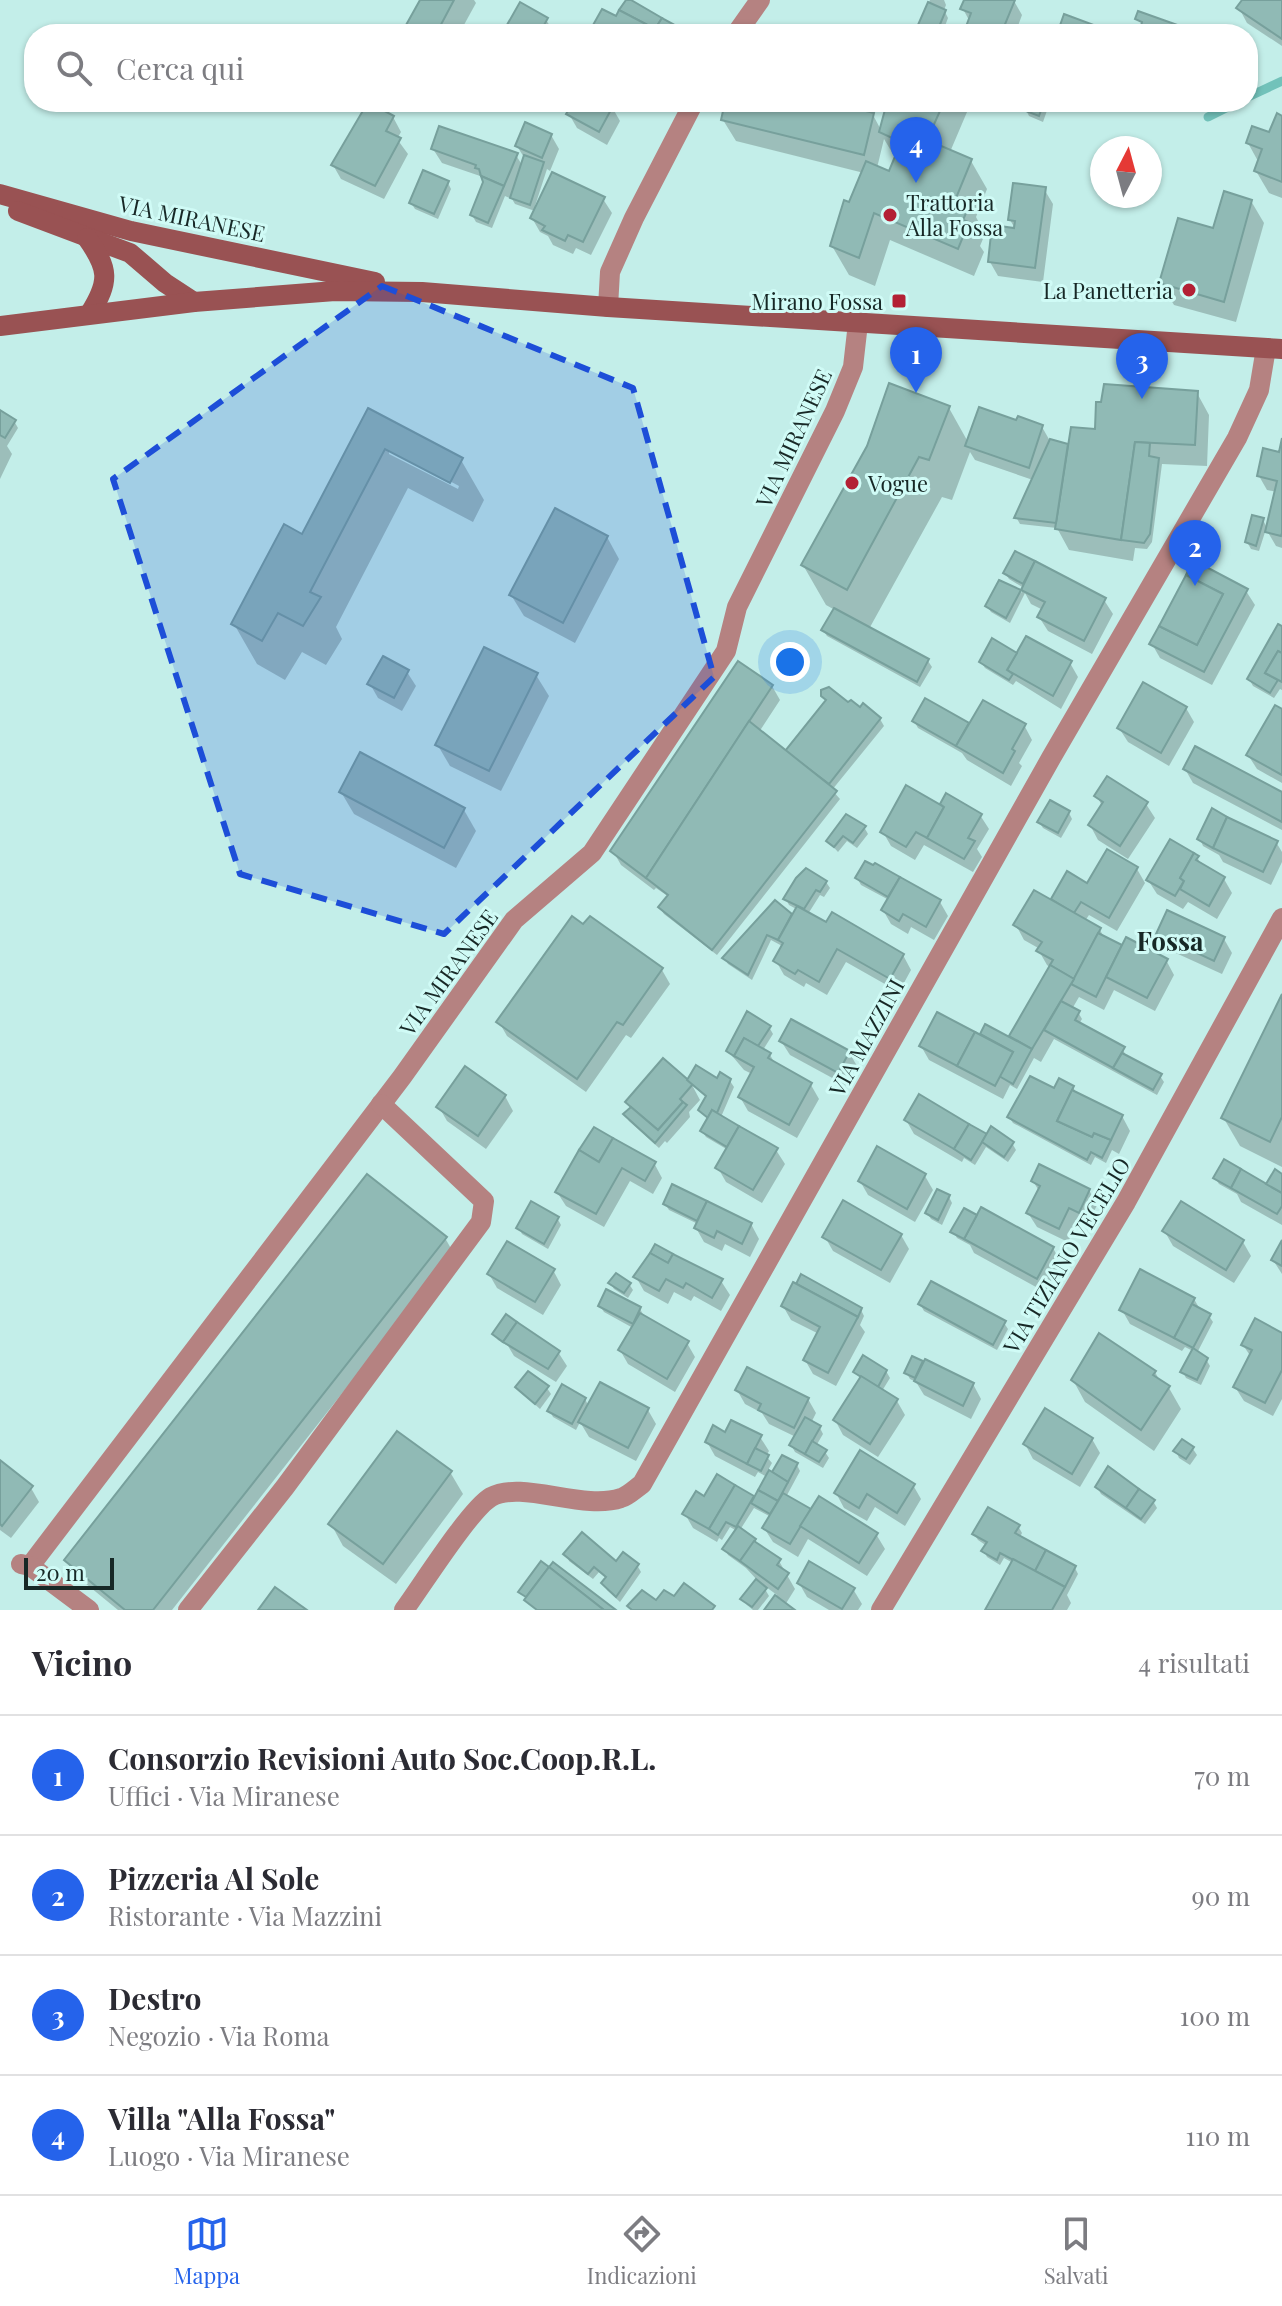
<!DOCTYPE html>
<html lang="it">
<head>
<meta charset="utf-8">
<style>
	body { margin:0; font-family:"Playfair Display",serif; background:#f2f2f3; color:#2b2b33 }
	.compass { position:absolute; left:1090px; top:136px; width:72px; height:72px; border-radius:50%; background:#fff; box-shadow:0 2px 6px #0004; rotate:6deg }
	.scale { position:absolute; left:24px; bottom:20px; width:90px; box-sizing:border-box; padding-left:8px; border:4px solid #172826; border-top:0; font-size:22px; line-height:28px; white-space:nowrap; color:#172826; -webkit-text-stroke:6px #d0fbf6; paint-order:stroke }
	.you { position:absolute; left:790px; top:662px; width:28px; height:28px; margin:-20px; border:6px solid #fff; border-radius:50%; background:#1a73e8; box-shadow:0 0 0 12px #1a73e833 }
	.badge { display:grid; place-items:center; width:52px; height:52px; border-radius:50%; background:#2563eb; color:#fff; font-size:26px; font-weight:700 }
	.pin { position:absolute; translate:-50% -66px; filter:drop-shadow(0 2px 4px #0008) }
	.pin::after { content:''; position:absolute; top:42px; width:28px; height:24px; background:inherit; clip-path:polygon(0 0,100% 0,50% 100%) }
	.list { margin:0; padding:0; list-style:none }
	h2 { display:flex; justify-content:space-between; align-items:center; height:104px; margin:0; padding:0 32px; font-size:34px }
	h2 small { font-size:26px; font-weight:400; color:#7c7c81 }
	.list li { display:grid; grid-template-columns:52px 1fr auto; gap:24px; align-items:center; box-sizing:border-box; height:120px; padding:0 32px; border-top:2px solid #e1e1e2 }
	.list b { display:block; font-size:30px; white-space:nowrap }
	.list p { margin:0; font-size:26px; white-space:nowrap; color:#7c7c81 }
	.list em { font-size:26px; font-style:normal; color:#7c7c81 }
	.icon { flex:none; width:44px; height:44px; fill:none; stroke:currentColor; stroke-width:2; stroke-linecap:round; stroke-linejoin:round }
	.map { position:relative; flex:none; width:1282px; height:1610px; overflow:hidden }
	.search { position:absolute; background:#fff; box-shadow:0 2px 6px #0004; left:24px; right:24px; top:24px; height:88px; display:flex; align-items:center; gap:20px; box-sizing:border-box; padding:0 28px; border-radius:32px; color:#7c7c81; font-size:30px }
	.sheet { height:584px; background:#fff }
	nav { display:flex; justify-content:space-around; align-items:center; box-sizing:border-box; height:112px; border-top:2px solid #e1e1e2; background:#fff; font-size:22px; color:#7c7c81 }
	nav a { display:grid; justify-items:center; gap:4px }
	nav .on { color:#2563eb }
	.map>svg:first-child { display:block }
</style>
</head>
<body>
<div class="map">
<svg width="1282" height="1610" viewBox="0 0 1282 1610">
	<rect width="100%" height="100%" fill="#c3eee9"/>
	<!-- shadow -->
	<g fill="#0003" fill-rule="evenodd">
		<polygon points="422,0 474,0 476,3 459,34 404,34"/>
		<polygon points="930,0 944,0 946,5 944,10 948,18 942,34 916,34"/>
		<polygon points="966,0 1014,1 1022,15 1015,34 967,34 970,22 963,9"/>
		<polygon points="1244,0 1282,0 1282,46 1247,23 1239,8"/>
		<polygon points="521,5 546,20 550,26 546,34 505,34"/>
		<polygon points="394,102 407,102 404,108"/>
		<polygon points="532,102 547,102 543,108"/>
		<polygon points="575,102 603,102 612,107 620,121 607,145 577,128 569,114"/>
		<path d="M727 102H821L873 115 881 130 897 102H969L970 105 950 152 971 161 987 189 976 217 985 234 980 246 984 252 974 276 890 240 875 286 849 275 832 246 864 173 736 141 723 120ZM884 139 896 159 891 173 877 168Z"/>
		<polygon points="1028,102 1050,102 1043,122 1029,116 1026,110"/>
		<polygon points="393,117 401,132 397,139 408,154 384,199 341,179 333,165"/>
		<polygon points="1282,118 1282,198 1269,193 1256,171 1259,163 1248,143 1270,135"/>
		<polygon points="551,135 559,149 550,171 547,169 535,206 603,199 612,213 591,255 576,248 573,254 553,245 548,236 540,232 532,218 535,211 515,204 512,199 505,196 492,228 476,222 472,215 485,183 483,177 442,163 433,149 516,155 522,165 525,159 517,146"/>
		<polygon points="448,183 451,189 438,219 415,209 411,203"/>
		<polygon points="1044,189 1053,204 1043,282 998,276 990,262 1016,230 1010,220"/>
		<polygon points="1251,201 1264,223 1236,322 1174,305 1161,283 1215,230"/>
		<polygon points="1197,393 1209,415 1207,466 1162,464 1152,542 1147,549 1135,548 1133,561 1069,550 1057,528 1020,524 1016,517 1033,480 975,460 970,452 952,500 942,497 869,629 928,661 932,667 920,687 827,636 823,630 835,610 826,605 803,565 949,408 968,442 1017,423 1042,427 1050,441 1067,445 1069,450 1097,432"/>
		<path d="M369 411 461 460 484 500 473 522 408 488 336 627 342 639 326 665 302 652 285 680 257 664 234 624 303 537ZM389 449 459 486 458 489 389 454Z"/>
		<polygon points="0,413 14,421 18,428 7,446 12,454 0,479"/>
		<polygon points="1282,447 1282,548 1276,546 1266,529 1259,551 1251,549 1247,542 1263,520 1268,530 1277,492 1267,490 1259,476 1280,454"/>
		<polygon points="607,537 619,559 575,643 524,616 511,595"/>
		<polygon points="1016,554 1104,600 1113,614 1092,654 1048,631 1039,617 1043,610 1031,604 1025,593 1010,623 991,612 987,606 1020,591 1021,593 1024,588 1009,579 1005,573"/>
		<polygon points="1246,591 1255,605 1212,685 1160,658 1152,644"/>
		<polygon points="1282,629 1282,690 1280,689 1274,698 1253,686 1249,679"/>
		<polygon points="1017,656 1070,663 1078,677 1061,709 1016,681 1013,685 985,668 981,662"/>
		<polygon points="407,672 416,686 402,711 378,698 370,684"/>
		<polygon points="536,675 549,696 501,791 450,766 437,744"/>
		<polygon points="772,686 780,700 759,732 785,754 827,702 823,696 860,709 863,706 880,719 884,726 832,790 840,799 717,955 664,914 660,908 669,897 656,888 654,890 621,865 613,851"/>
		<polygon points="1186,708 1194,722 1169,766 1128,742 1119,728"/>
		<polygon points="1282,711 1282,783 1257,769 1248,755"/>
		<polygon points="914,721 968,725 969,727 1024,725 1032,740 1019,763 1022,766 1011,786 967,760 962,753 918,728"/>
		<polygon points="1185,769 1282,795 1282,830 1193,783"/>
		<polygon points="341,792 464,810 476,831 456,868 354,814"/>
		<polygon points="947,796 980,815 989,829 977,849 982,857 973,872 924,845 915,860 891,846 883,832 941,807"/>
		<polygon points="1097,796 1146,804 1155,818 1128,859 1098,840 1090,825 1102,806"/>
		<polygon points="1069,813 1072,819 1061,838 1043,828 1039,822"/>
		<polygon points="864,827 868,834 857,848 847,841 838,852 828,841"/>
		<polygon points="1200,839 1276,842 1282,852 1282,862 1271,885 1223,862 1219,855 1203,846"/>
		<polygon points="1197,857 1202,866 1224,879 1232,893 1217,919 1188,902 1183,909 1157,894 1148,880"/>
		<polygon points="876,865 940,902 948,916 934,940 911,927 908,934 891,924 883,910 889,900 861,885 857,878"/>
		<polygon points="1137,869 1145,883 1117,931 1089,915 1085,921 1100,930 1105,939 1123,948 1166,960 1174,975 1155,1011 1114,990 1104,1010 1079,997 1072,1009 1078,1012 1082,1019 1079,1024 1123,1049 1126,1057 1160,1076 1164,1082 1157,1095 1054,1039 1041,1062 1034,1058 1017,1089 1010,1085 1003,1099 929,1060 921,1046 986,1040 982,1034 1010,1039 1051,968 1047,965 1039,951 1040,949 1024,940 1016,925 1051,902 1068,874 1088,885"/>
		<polygon points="826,882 830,888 824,897 820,895 808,914 903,955 911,970 899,992 846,962 827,995 806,983 804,987 784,975 776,961 784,947 771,940 752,980 728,964 724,958 791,916 792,919 798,910 789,905 786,899"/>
		<polygon points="583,926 662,970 670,984 631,1038 626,1035 586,1092 507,1036 499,1022"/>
		<polygon points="1159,934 1224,939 1232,953 1222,974 1167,949"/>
		<polygon points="1282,999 1282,1167 1240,1146 1223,1117"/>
		<polygon points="769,1027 773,1034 763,1050 770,1055 776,1065 811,1085 819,1099 797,1138 748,1111 740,1097 752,1074 744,1070 728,1051"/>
		<polygon points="781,1041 849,1052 857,1066 847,1086 790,1055"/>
		<polygon points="730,1081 734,1087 721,1117 776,1150 785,1164 762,1203 726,1182 718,1168 728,1150 706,1137 702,1131 709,1120 701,1110 707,1098 692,1085 700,1100 689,1112 690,1117 667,1143 665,1141 659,1148 629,1121 625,1115 631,1109 628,1102 688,1083"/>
		<polygon points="1073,1087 1077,1095 1122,1116 1130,1131 1119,1154 1112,1150 1106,1163 1095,1157 1091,1165 1013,1123 1009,1117 1054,1091"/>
		<polygon points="505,1096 513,1111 486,1149 447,1121 439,1107"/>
		<polygon points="906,1120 1012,1143 1016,1150 1008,1162 986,1147 975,1165 964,1158 962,1162 914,1134"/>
		<polygon points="581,1151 654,1163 662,1178 653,1194 630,1181 604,1227 566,1206 557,1192"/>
		<polygon points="925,1176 933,1190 915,1222 868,1195 860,1181"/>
		<polygon points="1282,1176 1282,1225 1241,1202 1237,1194 1219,1184 1215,1178 1272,1190"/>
		<polygon points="1033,1181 1089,1190 1097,1205 1087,1226 1078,1221 1068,1242 1037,1227 1028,1213 1039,1191"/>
		<polygon points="673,1187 751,1224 759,1239 750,1257 725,1244 722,1251 704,1242 696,1228 698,1224 669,1210 665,1204"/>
		<polygon points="949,1197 952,1203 942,1225 931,1219 927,1213"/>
		<polygon points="557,1218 561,1225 548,1249 522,1234 519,1228"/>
		<polygon points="953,1231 1053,1248 1061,1263 1045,1292 974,1253 970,1245 957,1238"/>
		<polygon points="1165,1232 1243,1242 1251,1256 1234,1283 1173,1246"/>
		<polygon points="901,1235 909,1249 890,1283 833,1251 825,1237"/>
		<polygon points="445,1238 453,1252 172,1610 118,1610 74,1574 66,1560"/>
		<polygon points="1282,1244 1282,1274 1273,1260"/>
		<polygon points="553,1270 561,1285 543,1315 497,1288 489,1274"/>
		<polygon points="636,1277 721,1281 730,1295 721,1311 694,1296 691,1301 674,1292 668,1304 644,1291"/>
		<polygon points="610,1283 629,1284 633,1290 628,1298 614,1289"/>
		<polygon points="1194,1299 1201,1311 1209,1316 1213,1322 1197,1353 1206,1359 1210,1366 1201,1385 1186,1378 1183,1372 1193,1351 1185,1347 1182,1351 1130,1324 1122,1310"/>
		<polygon points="920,1304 1004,1323 1008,1329 997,1350 924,1311"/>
		<polygon points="600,1306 640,1309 644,1316 687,1343 695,1357 675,1392 628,1364 620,1350 633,1328 604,1312"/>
		<polygon points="783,1306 861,1310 864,1316 860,1325 865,1332 836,1386 813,1374 805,1360 819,1334 791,1320"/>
		<polygon points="494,1334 558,1352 567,1366 556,1382 514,1356 508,1346 498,1340"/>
		<polygon points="1282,1335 1282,1399 1273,1416 1244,1401 1235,1387 1251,1357 1243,1345"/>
		<polygon points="913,1358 973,1384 981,1399 971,1419 924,1395 916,1382 910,1379 906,1372"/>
		<polygon points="886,1371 890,1378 882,1391 897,1401 905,1415 878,1457 843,1435 835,1420 861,1379 855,1372"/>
		<polygon points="1155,1372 1161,1383 1169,1388 1181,1409 1154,1451 1085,1402 1073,1380"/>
		<polygon points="517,1388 547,1388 551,1394 540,1409"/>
		<polygon points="737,1390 808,1399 816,1413 811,1423 820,1428 823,1434 816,1446 825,1452 829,1458 823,1468 795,1452 791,1445 796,1437 769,1424 762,1413 745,1404"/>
		<polygon points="585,1399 589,1407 648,1410 656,1424 636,1461 589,1437 580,1422 576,1430 553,1417 550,1411"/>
		<polygon points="726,1434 760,1437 769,1451 766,1456 772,1463 767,1472 773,1475 797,1465 800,1471 786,1497 811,1511 876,1534 885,1549 867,1576 808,1539 798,1557 773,1542 764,1528 771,1517 754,1508 740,1530 779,1561 795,1589 785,1605 792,1610 766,1610 777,1595 762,1584 769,1596 758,1610 753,1610 747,1605 743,1599 758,1581 746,1568 728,1555 725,1549 737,1531 730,1527 722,1540 719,1538 717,1542 693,1528 685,1514 704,1499 718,1477 755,1499 767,1477 758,1472 755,1477 715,1456 707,1442"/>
		<polygon points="1092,1439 1100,1453 1080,1487 1033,1459 1025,1444"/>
		<polygon points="1193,1449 1197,1455 1190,1465 1179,1458 1176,1451"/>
		<polygon points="0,1463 31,1488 39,1502 11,1538 0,1530"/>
		<polygon points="450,1472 463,1494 396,1584 343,1546 331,1524"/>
		<polygon points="913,1485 921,1499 905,1526 875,1507 867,1521 844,1508 836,1493"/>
		<polygon points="1097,1487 1153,1501 1157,1508 1145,1524 1101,1494"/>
		<polygon points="1018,1526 1022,1533 1020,1537 1075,1568 1078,1574 1067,1595 1071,1603 1067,1610 987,1610 1013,1563 1004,1558 1000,1565 987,1557 984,1551 987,1546 978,1540 974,1534"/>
		<polygon points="566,1554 637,1565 641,1572 620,1602 607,1590 604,1584 607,1579 599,1572 593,1579 569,1561"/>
		<polygon points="799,1583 853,1589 862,1604 858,1610 829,1610 807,1597"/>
	</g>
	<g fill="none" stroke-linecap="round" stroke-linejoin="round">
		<!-- stream -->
		<g stroke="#72c2ba" stroke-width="9">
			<polyline points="1248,97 1282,81"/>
			<polyline points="1208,117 1238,102"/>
		</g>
	</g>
	<!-- building -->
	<g fill="#90bab5" stroke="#77a09c" stroke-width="2">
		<polygon points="420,0 454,0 436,34 401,34"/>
		<polygon points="626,0 631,0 662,18 655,29 619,10"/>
		<polygon points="964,0 1015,0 1001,34 964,32 971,13 960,9"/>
		<polygon points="1242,0 1282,0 1282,39 1236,8"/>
		<polygon points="520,2 548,18 539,34 529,31 526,34 503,32"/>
		<polygon points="928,2 946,10 936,34 914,34"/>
		<polygon points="602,9 616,16 619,10 655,29 662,18 691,34 588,34"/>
		<polygon points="1138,11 1197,32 1197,34 1139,34 1142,22 1135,19"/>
		<polygon points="1064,14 1110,31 1109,34 1057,34"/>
		<polygon points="368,102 394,116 386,131 401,138 375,186 331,165"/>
		<polygon points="573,102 607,102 613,106 599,132 566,114"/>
		<polygon points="725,102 829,102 874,113 864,155 721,120"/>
		<polygon points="887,102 894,105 895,102 944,102 927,140 972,159 956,198 970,204 963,220 969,222 958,249 874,213 859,258 830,246 844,200 849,202 866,161 889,171 901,142 879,132"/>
		<polygon points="1026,102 1044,102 1039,116 1023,110"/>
		<polygon points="1277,113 1282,116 1282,182 1254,171 1262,149 1246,143 1252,126 1269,132"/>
		<polygon points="525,122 552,134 542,158 515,146"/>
		<polygon points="439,126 518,153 504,186 481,176 479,169 475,168 476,165 431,149"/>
		<polygon points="524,155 544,162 530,205 510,198"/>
		<polygon points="423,170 449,181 434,214 409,203"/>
		<polygon points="552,172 605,197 583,242 568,235 565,241 542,230 545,226 530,218"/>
		<polygon points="481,176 504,186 488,223 470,215 483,182"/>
		<polygon points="1013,183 1046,187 1035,268 988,262 992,225 1014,228 1015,221 1008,220"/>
		<polygon points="1224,191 1252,200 1224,302 1159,283 1178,218 1213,228"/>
		<polygon points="889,383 950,406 929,460 919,457 847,590 801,565 867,446"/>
		<polygon points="1104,384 1198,391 1195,445 1135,442 1121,540 1055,529 1071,427 1095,429 1096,402 1101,402"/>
		<polygon points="979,407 1016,420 1018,416 1043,425 1029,468 965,446"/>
		<polygon points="368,408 463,458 450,483 385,449 310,592 321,597 303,626 278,613 262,641 231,624 284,524 302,534"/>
		<polygon points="0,410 16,420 5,438 0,435"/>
		<polygon points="1282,438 1282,533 1281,536 1265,532 1277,481 1257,476 1263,448 1279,452"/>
		<polygon points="1050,439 1068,444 1056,523 1014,518"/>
		<polygon points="1135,442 1150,443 1149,456 1159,458 1150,534 1144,543 1121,540"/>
		<polygon points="555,508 608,536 563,623 509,595"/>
		<polygon points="1252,515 1264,518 1256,546 1245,542"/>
		<polygon points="1015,551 1035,561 1023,584 1003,573"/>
		<polygon points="1193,560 1248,589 1204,672 1149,644 1159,626 1197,645 1223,594 1186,575"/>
		<polygon points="1035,561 1106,598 1084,641 1037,617 1045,602 1021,590"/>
		<polygon points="1186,575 1223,594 1197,645 1159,626"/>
		<polygon points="999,580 1021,590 1006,618 985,606"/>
		<polygon points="834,608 929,659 917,682 821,630"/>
		<polygon points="1278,624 1282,626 1282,653 1278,651 1265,673 1278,680 1270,693 1247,679"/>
		<polygon points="1026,636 1072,661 1053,696 1007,670"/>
		<polygon points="992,638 1017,653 1007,670 1013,674 1009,680 979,662"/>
		<polygon points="484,647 538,673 489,771 435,745"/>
		<polygon points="1278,651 1282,653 1282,682 1265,673"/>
		<polygon points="383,656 409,670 394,698 367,684"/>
		<polygon points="738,661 773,685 646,878 610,851"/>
		<polygon points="1143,682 1187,707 1161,753 1117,728"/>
		<polygon points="829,687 848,702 851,700 860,707 863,703 881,718 829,784 785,751 826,700 821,696 821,690"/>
		<polygon points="925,698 969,723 956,746 912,721"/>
		<polygon points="983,700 1026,724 1012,749 1015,751 1003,773 956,746"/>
		<polygon points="1275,705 1282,709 1282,775 1246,755"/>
		<polygon points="749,721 837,791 712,950 658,907 668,895 646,878"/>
		<polygon points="1195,746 1282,792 1282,822 1183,769"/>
		<polygon points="360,752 465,808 444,848 339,792"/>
		<polygon points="1107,776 1148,802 1120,846 1088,825 1103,802 1094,796"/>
		<polygon points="906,785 944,807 927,838 916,832 906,847 880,832"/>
		<polygon points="946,793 982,814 968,838 975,841 964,859 927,838 944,807 940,804"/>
		<polygon points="1050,800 1070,811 1058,833 1037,822"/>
		<polygon points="1212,808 1227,817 1213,848 1197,839"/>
		<polygon points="846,814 866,826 853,843 843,836 834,847 826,841"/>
		<polygon points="1227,817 1278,841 1263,872 1213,848"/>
		<polygon points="1170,839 1194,853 1180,878 1184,881 1175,896 1146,880"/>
		<polygon points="1107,849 1138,867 1109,918 1081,902 1074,913 1051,899 1067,871 1087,883"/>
		<polygon points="1194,853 1199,856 1196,860 1225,877 1209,906 1180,889 1184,881 1180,878"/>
		<polygon points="865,861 873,865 875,863 900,877 888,897 855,878"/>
		<polygon points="806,868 827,881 820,892 816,890 804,909 783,899 796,878"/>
		<polygon points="900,877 941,900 926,927 903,914 899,921 881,910"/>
		<polygon points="1034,890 1101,928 1074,979 1050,965 1053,960 1036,951 1042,942 1013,925"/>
		<polygon points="775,900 792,914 778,940 767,935 748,975 722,958"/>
		<polygon points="797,906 826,922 832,912 904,954 890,979 837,949 819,982 798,970 795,974 773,961 783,943 778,940"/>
		<polygon points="1167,910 1225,937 1214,961 1156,934"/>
		<polygon points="572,916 583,924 590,916 663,968 623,1025 617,1022 577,1079 496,1022"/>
		<polygon points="1098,933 1122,945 1096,997 1071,984"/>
		<polygon points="1126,937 1168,959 1147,998 1106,977"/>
		<polygon points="1050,965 1074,979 1032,1049 1009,1036"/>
		<polygon points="1282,994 1282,1117 1270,1142 1221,1118"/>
		<polygon points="1061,1001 1080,1011 1075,1020 1125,1047 1113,1068 1044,1030"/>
		<polygon points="747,1011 771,1026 758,1046 744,1038 734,1056 726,1051"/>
		<polygon points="937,1012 975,1032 957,1066 919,1046"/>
		<polygon points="791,1019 850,1051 838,1073 779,1041"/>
		<polygon points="985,1024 1032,1049 1013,1084 999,1076 1013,1052 980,1034"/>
		<polygon points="975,1032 1013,1052 995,1086 957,1066"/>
		<polygon points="744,1038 771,1053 768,1058 812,1083 789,1125 738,1097 754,1067 734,1056"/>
		<polygon points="1122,1053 1162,1074 1153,1090 1113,1068"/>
		<polygon points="663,1058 693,1084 680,1099 683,1102 658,1130 625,1102"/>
		<polygon points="696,1065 717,1078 720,1072 731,1079 717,1113 712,1110 708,1118 698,1110 706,1096 687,1080"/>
		<polygon points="465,1066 506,1095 478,1136 436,1107"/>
		<polygon points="1030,1076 1054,1088 1059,1078 1074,1086 1057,1121 1092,1137 1094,1133 1111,1140 1102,1158 1091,1152 1087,1160 1007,1117"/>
		<polygon points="1072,1090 1123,1115 1111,1140 1094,1133 1092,1137 1057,1121"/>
		<polygon points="919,1094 969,1124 954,1149 904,1120"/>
		<polygon points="683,1102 687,1105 655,1143 623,1114 631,1107 658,1130"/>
		<polygon points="712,1110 739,1126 727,1147 700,1131"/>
		<polygon points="969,1124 987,1134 971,1160 954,1149"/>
		<polygon points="739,1126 778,1148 753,1190 715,1168"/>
		<polygon points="991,1126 1014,1142 1004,1157 982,1142"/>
		<polygon points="594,1127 613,1138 599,1162 579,1150"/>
		<polygon points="613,1138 656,1162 645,1181 622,1168 596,1214 555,1192 579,1150 599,1162"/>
		<polygon points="877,1146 926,1174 907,1209 858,1181"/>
		<polygon points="1224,1159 1241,1169 1231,1188 1213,1178"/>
		<polygon points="1039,1164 1090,1189 1079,1213 1069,1208 1059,1229 1026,1213 1040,1186 1031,1181"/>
		<polygon points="1241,1169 1282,1193 1282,1206 1277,1214 1231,1188"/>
		<polygon points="1275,1169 1282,1174 1282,1193 1266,1184"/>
		<polygon points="367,1174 447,1237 153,1610 125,1610 64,1560"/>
		<polygon points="672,1184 707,1201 697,1221 663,1204"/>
		<polygon points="937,1189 950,1195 938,1220 925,1213"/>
		<polygon points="843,1200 902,1234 881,1270 822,1237"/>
		<polygon points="531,1201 559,1217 544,1244 516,1228"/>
		<polygon points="707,1201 752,1223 742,1244 717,1231 714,1238 694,1228"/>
		<polygon points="1181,1201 1244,1240 1226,1270 1162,1231"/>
		<polygon points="981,1207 1054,1247 1037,1279 964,1239"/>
		<polygon points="964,1208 977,1215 964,1239 950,1232"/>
		<polygon points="1282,1240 1282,1266 1271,1260"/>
		<polygon points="507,1241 555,1269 535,1302 487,1274"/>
		<polygon points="655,1244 673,1254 668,1263 650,1253"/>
		<polygon points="650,1253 668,1263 673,1254 723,1279 712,1298 686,1283 683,1288 666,1279 659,1291 633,1277"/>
		<polygon points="1140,1269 1195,1298 1174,1338 1119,1310"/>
		<polygon points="616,1273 631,1283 624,1293 608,1283"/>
		<polygon points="801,1274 862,1308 858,1317 796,1284"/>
		<polygon points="931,1281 1006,1321 993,1345 918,1304"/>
		<polygon points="793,1282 858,1317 828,1373 803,1360 820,1327 781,1306"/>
		<polygon points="606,1289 641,1307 633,1324 598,1306"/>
		<polygon points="1192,1304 1211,1314 1193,1348 1174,1338"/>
		<polygon points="640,1313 689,1341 667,1379 618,1350"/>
		<polygon points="506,1314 517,1322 503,1342 492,1334"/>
		<polygon points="1255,1318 1282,1333 1282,1370 1265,1403 1233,1387 1252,1350 1241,1345"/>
		<polygon points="517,1322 560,1351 548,1369 503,1342"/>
		<polygon points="1099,1333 1156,1371 1153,1375 1170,1386 1141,1430 1071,1380"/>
		<polygon points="1193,1348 1208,1358 1197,1380 1180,1372"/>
		<polygon points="863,1355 887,1370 878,1387 853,1372"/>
		<polygon points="912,1356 923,1361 915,1378 904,1373"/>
		<polygon points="925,1359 974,1383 963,1406 914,1381"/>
		<polygon points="747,1367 809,1398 794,1428 758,1410 761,1404 735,1390"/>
		<polygon points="528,1371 549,1386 535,1404 515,1387"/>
		<polygon points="861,1376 898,1399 870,1444 833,1420"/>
		<polygon points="600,1382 649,1408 628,1448 578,1422"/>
		<polygon points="562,1384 586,1398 572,1424 547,1411"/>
		<polygon points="1045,1408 1093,1438 1072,1474 1023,1444"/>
		<polygon points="805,1417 821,1426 805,1454 789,1445"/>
		<polygon points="731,1420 762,1435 747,1464 705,1442 713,1425 725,1432"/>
		<polygon points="397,1431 452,1471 383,1564 328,1524"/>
		<polygon points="1182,1439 1194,1447 1186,1459 1173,1451"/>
		<polygon points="812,1441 827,1450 819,1462 805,1454"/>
		<polygon points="755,1448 769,1455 761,1471 747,1464"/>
		<polygon points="860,1450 915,1484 897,1513 867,1494 859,1508 834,1493"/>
		<polygon points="782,1455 798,1463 788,1482 772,1472"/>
		<polygon points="0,1460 33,1486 2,1526 0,1524"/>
		<polygon points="1108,1466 1139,1489 1126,1508 1095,1487"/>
		<polygon points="769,1470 788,1482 778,1501 758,1490"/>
		<polygon points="717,1474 735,1485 709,1529 682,1514 696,1491 704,1496"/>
		<polygon points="735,1485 754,1496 736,1527 726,1522 718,1535 709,1529"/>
		<polygon points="1139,1489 1155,1500 1141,1519 1126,1508"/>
		<polygon points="758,1490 778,1501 770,1514 751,1503"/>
		<polygon points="783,1493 811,1509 790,1544 762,1528"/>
		<polygon points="819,1496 878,1533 859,1563 800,1526"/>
		<polygon points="988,1507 1020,1525 1015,1533 1046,1550 1035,1571 1000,1553 997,1560 981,1551 987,1542 972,1534"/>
		<polygon points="738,1526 756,1539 740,1561 722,1549"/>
		<polygon points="582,1532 616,1561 623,1552 639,1564 616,1597 601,1583 606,1577 594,1567 588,1574 563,1554"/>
		<polygon points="754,1541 781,1559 777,1565 789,1573 778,1589 740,1561"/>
		<polygon points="1046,1550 1076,1566 1065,1587 1035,1571"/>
		<polygon points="1013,1559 1065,1587 1052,1610 985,1610"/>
		<polygon points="541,1561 549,1567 526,1597 518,1592"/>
		<polygon points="809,1561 855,1588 842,1609 797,1583"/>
		<polygon points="553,1562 616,1610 604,1610 549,1567"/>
		<polygon points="549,1567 604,1610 537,1610 524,1600"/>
		<polygon points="756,1579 767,1588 752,1607 740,1599"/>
		<polygon points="684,1583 715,1606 712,1610 632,1610 627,1606 642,1590 656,1600 664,1590 674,1596"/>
		<polygon points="275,1587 307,1610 258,1610"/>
		<polygon points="775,1595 795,1610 764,1610"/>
	</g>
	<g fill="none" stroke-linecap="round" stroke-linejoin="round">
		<!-- minor -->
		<g stroke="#b58281" stroke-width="20">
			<polyline points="736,34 760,0"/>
			<polyline points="608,307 610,272 634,218 694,102"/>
			<polyline points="21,1564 30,1566 402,1077 514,920 592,853 726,651 737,607 835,411 853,367 858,323"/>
			<polyline points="30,1566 89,1610"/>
			<polyline points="188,1610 285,1487 481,1222 484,1201 381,1104"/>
			<path d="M404 1610C421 1587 470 1509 491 1497 522 1480 583 1511 621 1498 628 1496 635 1489 642 1484L1051 758 1237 438 1259 390 1266 348"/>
			<polyline points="881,1610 1126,1202 1282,918"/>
		</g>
		<!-- secondary -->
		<g stroke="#995253" stroke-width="20">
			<polyline points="0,194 131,231 375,282"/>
			<polyline points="18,211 130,253 165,283 194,302"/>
			<path d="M87 238C109 269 110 281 90 313"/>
			<polyline points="0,326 194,302 335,291 422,292 608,307 1282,349"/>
		</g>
	</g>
	<!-- marked area -->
	<path fill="#1d4ed8" fill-opacity="0.2" stroke="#1d4ed8" stroke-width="6" stroke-dasharray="16 10" stroke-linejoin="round" d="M382 286 633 388 714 677 444 934 240 874 113 479Z"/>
	<!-- markers -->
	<g fill="#b32135" stroke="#d0fbf6" stroke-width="3">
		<circle cx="890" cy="215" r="8"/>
		<circle cx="1189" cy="290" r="8"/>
		<rect x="891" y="293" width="16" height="16" rx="4"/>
		<circle cx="852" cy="483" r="8"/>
	</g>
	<g text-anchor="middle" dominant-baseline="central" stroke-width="6" stroke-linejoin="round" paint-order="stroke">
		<!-- poi labels -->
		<g font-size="22" fill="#172826" stroke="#d0fbf6" text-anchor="start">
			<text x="906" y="202">Trattoria<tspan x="906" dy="25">Alla Fossa</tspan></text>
			<text x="1173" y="290" text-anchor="end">La Panetteria</text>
			<text x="883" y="301" text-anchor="end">Mirano Fossa</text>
			<text x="868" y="483">Vogue</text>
		</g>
		<!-- street labels -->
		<g font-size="22" fill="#172826" stroke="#d0fbf6">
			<text transform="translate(192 218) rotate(12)">VIA MIRANESE</text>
			<text transform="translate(793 438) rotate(-65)">VIA MIRANESE</text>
			<text transform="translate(448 972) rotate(-54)">VIA MIRANESE</text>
			<text transform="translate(866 1037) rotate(-61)">VIA MAZZINI</text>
			<text transform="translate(1066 1255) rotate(-59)">VIA TIZIANO VECELIO</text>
		</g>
		<!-- quarter labels -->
		<g font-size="26" font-weight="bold" fill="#172826" stroke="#d0fbf6">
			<text x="1170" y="940">Fossa</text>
		</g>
	</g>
</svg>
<svg class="compass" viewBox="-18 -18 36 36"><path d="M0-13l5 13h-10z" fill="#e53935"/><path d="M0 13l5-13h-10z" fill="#7c7c81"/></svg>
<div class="scale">20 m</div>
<div class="you"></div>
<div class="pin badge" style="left:916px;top:393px">1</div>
<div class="pin badge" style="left:1195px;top:586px">2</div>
<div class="pin badge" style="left:1142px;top:399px">3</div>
<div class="pin badge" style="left:916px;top:183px">4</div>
<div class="search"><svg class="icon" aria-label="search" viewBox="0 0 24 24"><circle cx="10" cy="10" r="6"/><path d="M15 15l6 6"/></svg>Cerca qui</div>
</div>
<section class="sheet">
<h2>Vicino<small>4 risultati</small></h2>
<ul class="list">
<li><span class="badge">1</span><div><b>Consorzio Revisioni Auto Soc.Coop.R.L.</b><p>Uffici · Via Miranese</p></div><em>70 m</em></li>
<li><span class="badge">2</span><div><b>Pizzeria Al Sole</b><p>Ristorante · Via Mazzini</p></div><em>90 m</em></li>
<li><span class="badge">3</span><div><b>Destro</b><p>Negozio · Via Roma</p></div><em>100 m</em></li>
<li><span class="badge">4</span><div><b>Villa &quot;Alla Fossa&quot;</b><p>Luogo · Via Miranese</p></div><em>110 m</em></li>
</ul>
</section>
<nav>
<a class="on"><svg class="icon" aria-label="map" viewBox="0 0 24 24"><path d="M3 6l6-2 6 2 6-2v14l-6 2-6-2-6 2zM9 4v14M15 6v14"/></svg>Mappa</a>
<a><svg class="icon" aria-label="directions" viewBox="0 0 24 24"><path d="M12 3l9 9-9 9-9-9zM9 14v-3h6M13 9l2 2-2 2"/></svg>Indicazioni</a>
<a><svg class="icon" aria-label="saved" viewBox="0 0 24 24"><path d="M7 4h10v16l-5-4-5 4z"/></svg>Salvati</a>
</nav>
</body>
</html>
